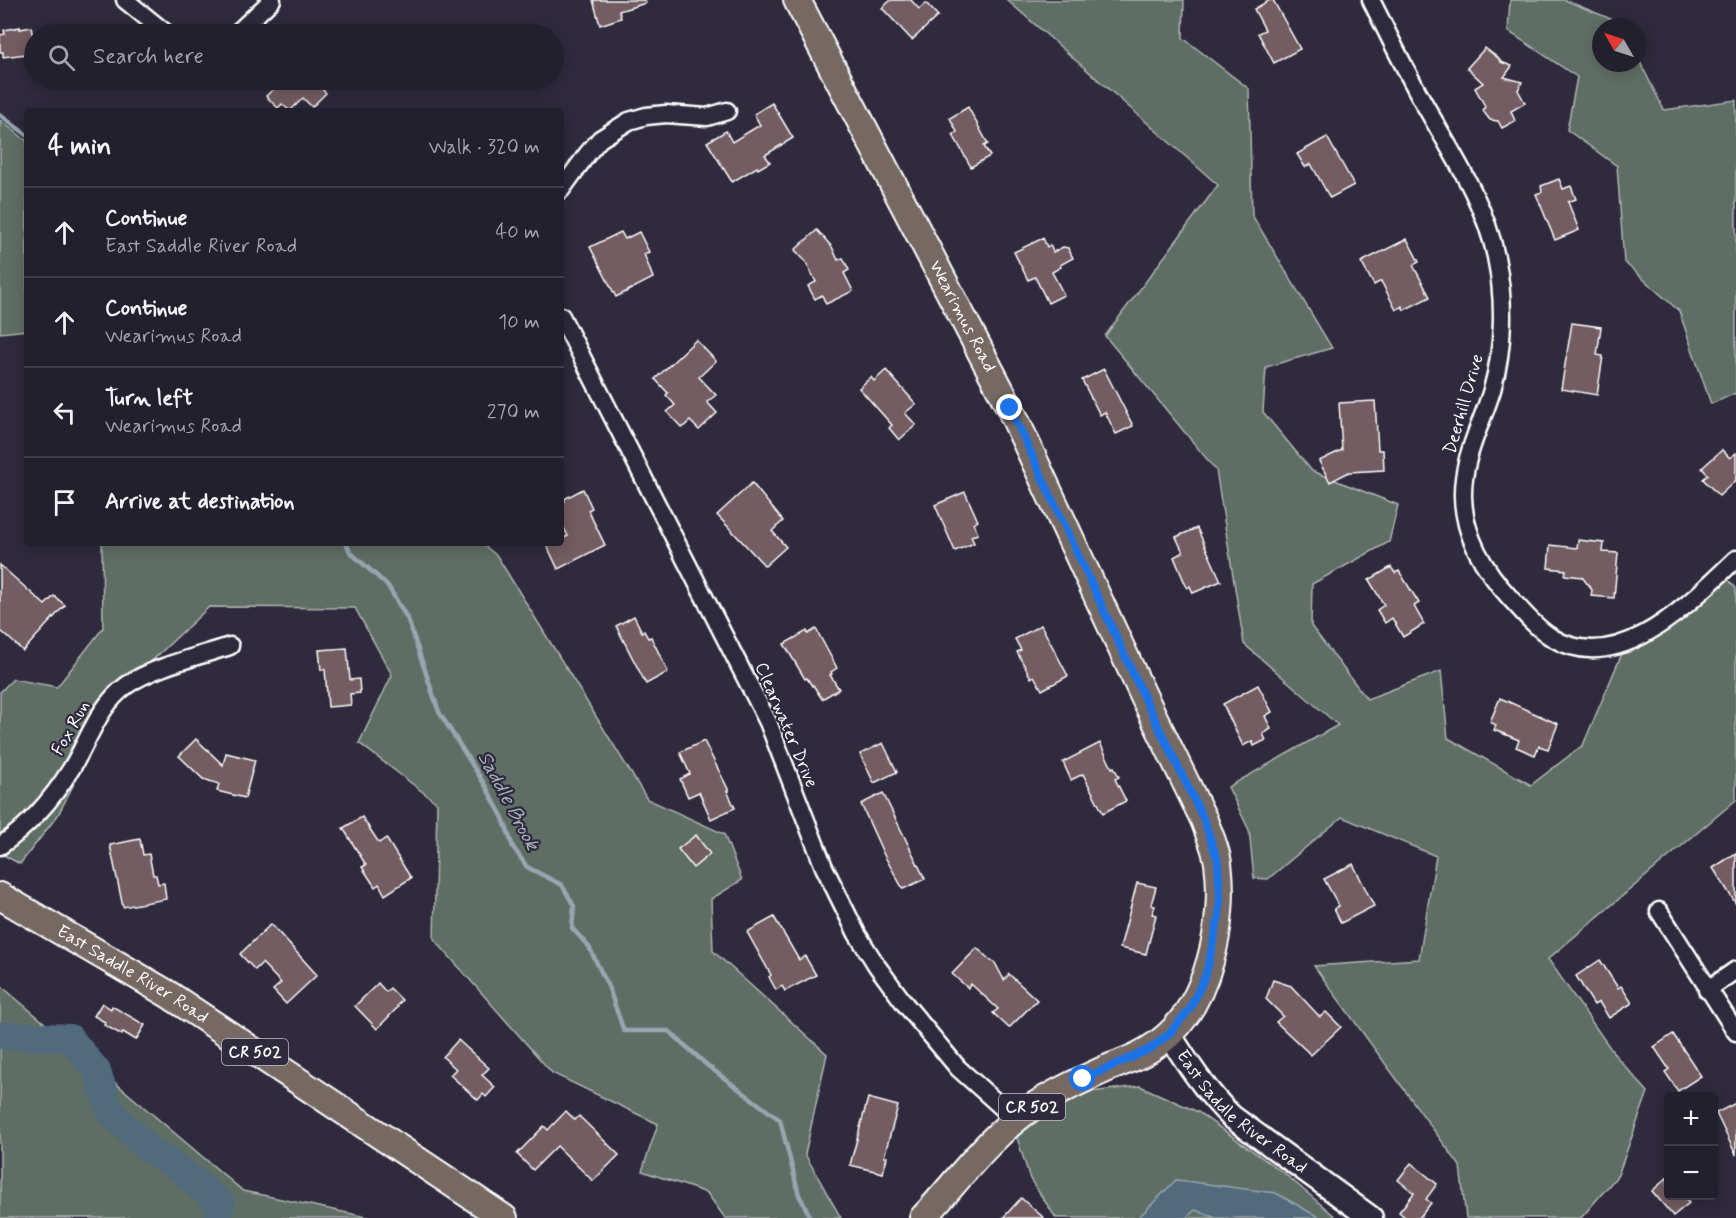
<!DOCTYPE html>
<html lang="en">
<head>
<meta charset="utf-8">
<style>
	body { margin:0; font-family:Mynerve,sans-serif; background:#2b2836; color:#f1f3f6 }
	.controls { position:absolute; right:18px; bottom:18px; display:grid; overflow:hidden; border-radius:6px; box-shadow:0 3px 15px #0003 }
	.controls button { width:54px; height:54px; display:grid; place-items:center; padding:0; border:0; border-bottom:2px solid #403e4a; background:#23202e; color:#f1f3f6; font:30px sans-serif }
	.compass { position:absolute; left:1592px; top:18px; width:54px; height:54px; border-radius:50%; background:#23202e; box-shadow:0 3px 15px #0003; rotate:309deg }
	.stop { position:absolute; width:18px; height:18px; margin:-14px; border:4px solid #1a73e8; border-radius:50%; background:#fff }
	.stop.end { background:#1a73e8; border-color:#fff; box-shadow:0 2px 6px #0008 }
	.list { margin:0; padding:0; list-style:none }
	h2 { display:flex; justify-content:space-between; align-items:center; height:78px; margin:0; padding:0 24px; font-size:26px }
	h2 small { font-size:20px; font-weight:400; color:#a3a3aa }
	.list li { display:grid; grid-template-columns:39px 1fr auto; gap:18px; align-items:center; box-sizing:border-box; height:90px; padding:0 24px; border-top:2px solid #403e4a }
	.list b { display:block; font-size:22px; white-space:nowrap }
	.list p { margin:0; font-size:20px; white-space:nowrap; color:#a3a3aa }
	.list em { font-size:20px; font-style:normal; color:#a3a3aa }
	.icon { flex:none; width:33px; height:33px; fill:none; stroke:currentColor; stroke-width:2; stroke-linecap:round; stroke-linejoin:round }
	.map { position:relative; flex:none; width:1736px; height:1218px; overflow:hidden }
	.search { position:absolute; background:#23202e; box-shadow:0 3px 15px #0003; left:24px; top:24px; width:540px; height:66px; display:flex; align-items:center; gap:15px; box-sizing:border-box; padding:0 21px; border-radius:33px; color:#a3a3aa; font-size:22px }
	.panel { position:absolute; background:#23202e; box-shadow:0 3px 15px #0003; left:24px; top:108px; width:540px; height:438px; border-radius:6px }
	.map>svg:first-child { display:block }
</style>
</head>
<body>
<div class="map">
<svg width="1736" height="1218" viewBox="0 0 1736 1218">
	<rect width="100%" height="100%" fill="#2f2a3d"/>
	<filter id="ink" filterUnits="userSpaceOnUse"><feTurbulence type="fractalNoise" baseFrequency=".0167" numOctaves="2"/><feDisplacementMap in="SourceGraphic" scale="12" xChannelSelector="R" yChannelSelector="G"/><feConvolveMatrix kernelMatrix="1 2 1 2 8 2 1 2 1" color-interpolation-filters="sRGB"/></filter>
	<g filter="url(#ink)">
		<!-- green -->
		<g fill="#5e6e65" stroke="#aeb6b2" stroke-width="1.5">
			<polygon points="1007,0 1184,0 1183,38 1249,89 1252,215 1332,348 1266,367 1263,412 1312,471 1398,505 1389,542 1312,584 1311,626 1367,699 1441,671 1448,738 1531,785 1583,745 1626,644 1718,569 1736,588 1736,800 1548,959 1615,1055 1648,1092 1618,1175 1581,1218 1466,1218 1460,1166 1314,966 1419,959 1436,856 1342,817 1268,879 1254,878 1249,830 1228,787 1338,725 1244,644 1216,470 1105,336 1218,185"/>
			<polygon points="1510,0 1565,0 1621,23 1623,27 1601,27 1601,63 1637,63 1637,56 1664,110 1736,100 1736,393 1711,404 1679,311 1624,262 1617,166 1567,130 1577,77 1508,31"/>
			<polygon points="0,120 27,141 27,330 0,333"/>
			<polygon points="102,543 481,543 497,556 647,799 724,834 742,880 711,899 713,951 827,1054 805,1154 841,1218 725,1218 707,1193 642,1171 658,1124 552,1073 434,939 437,803 359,743 392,675 355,608 209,607 122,689 58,815 20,864 0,853 0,692 13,679 57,687 103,628"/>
			<polygon points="0,985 243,1191 371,1218 0,1218"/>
			<polygon points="1140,1086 1198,1112 1285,1174 1337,1218 1056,1218 1030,1179 1014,1128 1074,1094"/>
		</g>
		<!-- water -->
		<polygon fill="#516a7b" stroke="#97a6b0" stroke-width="1.5" points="1176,1180 1276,1193 1320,1218 1216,1218 1195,1210 1186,1218 1138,1218"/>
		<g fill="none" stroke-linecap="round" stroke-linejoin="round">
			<!-- stream -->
			<g stroke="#97a6b0" stroke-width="4.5">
				<polyline points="0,115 27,135"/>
				<polyline points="346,543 350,552 388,586 408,620 439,712 485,785 503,818 513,847 527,867 562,885 574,906 572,928 589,947 608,986 624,1031 669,1031 708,1066 780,1120 799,1195 811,1218"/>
			</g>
			<!-- river -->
			<polyline stroke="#516a7b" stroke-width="28" points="0,1035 70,1038 97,1071 110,1111 146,1147 186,1174 221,1204 218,1218"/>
		</g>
		<!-- building -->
		<g fill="#735c62" stroke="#fff" stroke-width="1.5">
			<polygon points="593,0 645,0 646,3 619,11 621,18 600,25"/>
			<polygon points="891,0 911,0 919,9 926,3 938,16 912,40 882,8"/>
			<polygon points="1270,0 1273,0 1300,49 1274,63 1258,33 1265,30 1254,9"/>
			<polygon points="20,27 20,29 31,27 33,37 34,37 34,53 3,57 3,52 0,52 0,35 5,34 4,30"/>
			<polygon points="1485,48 1498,58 1501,62 1512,66 1504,77 1522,82 1518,90 1525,103 1511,111 1515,121 1502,128 1498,121 1490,120 1483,111 1485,106 1475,88 1483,83 1467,68"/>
			<polygon points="283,80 312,80 326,93 312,107 303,98 290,111 282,104 278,108 266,96"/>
			<polygon points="772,103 793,138 765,155 770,162 758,169 757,167 732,182 707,142 726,131 732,142 760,125 754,114"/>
			<polygon points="968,107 988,144 984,146 990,156 971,167 953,135 957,132 950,118"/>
			<polygon points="1327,137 1354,185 1330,198 1311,164 1305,167 1297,154"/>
			<polygon points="1559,179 1563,189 1571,186 1576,199 1568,202 1579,230 1555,240 1536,194 1542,192 1541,186"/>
			<polygon points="817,230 832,247 838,260 843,258 849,270 844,273 853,291 826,304 822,295 815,299 808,286 816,282 806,262 795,250"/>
			<polygon points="621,232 625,239 639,232 649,252 644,254 653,278 616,297 590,247"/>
			<polygon points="1043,238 1047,247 1050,245 1053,252 1063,247 1068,248 1073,258 1060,265 1061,267 1052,272 1064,295 1048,303 1035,277 1028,280 1014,252"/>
			<polygon points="1407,239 1419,262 1413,265 1430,297 1404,310 1402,306 1396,310 1381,281 1374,285 1361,262"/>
			<polygon points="1572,323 1601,327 1597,355 1603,356 1597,395 1561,389"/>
			<polygon points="696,340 716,361 699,377 716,395 707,402 717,413 699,430 690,421 682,428 667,412 675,405 666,395 668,393 655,379"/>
			<polygon points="1104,369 1133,426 1116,434 1105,412 1100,415 1082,380"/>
			<polygon points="886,370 916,404 905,413 916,425 899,440 889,428 892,425 859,388 871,377 874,381"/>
			<polygon points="1375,401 1378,450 1383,450 1384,470 1349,472 1330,482 1319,461 1342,450 1339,403"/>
			<polygon points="1722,450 1730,458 1736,453 1736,480 1719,496 1703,479 1708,475 1702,468"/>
			<polygon points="752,483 783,521 772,531 786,547 765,566 717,515"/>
			<polygon points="583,489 592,508 588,510 605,545 558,569 547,546 554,543 561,543 561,539 568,536 561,522 561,503 565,501 564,499"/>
			<polygon points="965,492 978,521 973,523 978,534 971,536 974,543 955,551 935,505"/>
			<polygon points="1197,528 1221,581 1193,593 1190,586 1187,588 1174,557 1183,552 1176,537"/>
			<polygon points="1578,540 1604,543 1603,552 1618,553 1614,598 1591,596 1592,590 1582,577 1565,575 1566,570 1548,568 1550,545 1577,548"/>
			<polygon points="0,565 45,605 54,596 65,605 23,651 0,630"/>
			<polygon points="1391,567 1395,573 1399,571 1419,603 1414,606 1424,624 1403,637 1392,618 1385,623 1377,610 1384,605 1369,580"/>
			<polygon points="634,616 642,632 644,631 648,638 651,637 668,672 646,684 616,626"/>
			<polygon points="1041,625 1068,676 1042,690 1034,676 1031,678 1017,652 1021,650 1015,639"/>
			<polygon points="816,629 837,668 831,672 832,674 830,675 839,689 822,699 813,685 812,686 807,678 805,679 784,644 807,631 808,634"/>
			<polygon points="347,648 350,680 359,679 360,693 350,694 351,705 328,707 325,669 321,670 319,650"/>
			<polygon points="1258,685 1272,712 1265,716 1271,729 1263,734 1266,740 1254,746 1252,741 1243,746 1223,704"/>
			<polygon points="1500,698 1558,724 1548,749 1539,746 1535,755 1516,747 1519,740 1494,730 1496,725 1490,722"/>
			<polygon points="196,739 223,765 226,753 255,760 245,798 217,791 219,784 203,779 179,756"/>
			<polygon points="704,741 729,791 727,791 735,808 711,819 699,792 688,797 680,779 690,774 680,752"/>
			<polygon points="883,743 897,772 874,783 860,754"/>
			<polygon points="1100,743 1112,768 1114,767 1119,777 1115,779 1126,801 1103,813 1083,774 1071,780 1063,762"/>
			<polygon points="883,793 925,879 903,889 884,855 861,804"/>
			<polygon points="362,817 379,843 386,838 411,878 385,895 379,884 375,887 362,867 366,865 343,828"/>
			<polygon points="696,835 710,854 693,868 678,849"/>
			<polygon points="140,839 143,855 149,854 153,875 156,875 158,884 164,883 166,899 123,907 110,845"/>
			<polygon points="1736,853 1736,904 1713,868"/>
			<polygon points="1353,864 1374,906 1341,923 1334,909 1339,906 1324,879"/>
			<polygon points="1137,883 1156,887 1151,905 1155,906 1152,914 1156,915 1146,954 1120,948"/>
			<polygon points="774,917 799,960 805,956 816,975 785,991 782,986 776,990 769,977 771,975 747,932"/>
			<polygon points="271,924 317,975 286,1004 273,990 281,983 262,963 255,970 240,954"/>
			<polygon points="977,948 991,961 995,963 1004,980 1009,974 1037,1000 1009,1028 993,1013 998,1009 971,984 968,988 952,974"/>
			<polygon points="1600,960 1618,988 1621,986 1632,1003 1609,1018 1599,1002 1594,1005 1576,976"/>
			<polygon points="1273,980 1291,986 1320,1017 1326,1012 1341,1027 1311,1055 1276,1022 1283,1016 1266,999"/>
			<polygon points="378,983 386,992 390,988 402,1000 397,1006 398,1007 377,1029 355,1006"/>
			<polygon points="102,1003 111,1009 112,1006 145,1025 136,1040 123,1032 122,1035 104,1025 105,1022 94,1016"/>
			<polygon points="1673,1034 1701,1076 1678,1091 1665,1072 1669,1069 1654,1047"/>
			<polygon points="458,1040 489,1068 482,1075 495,1087 486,1097 483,1094 478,1100 450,1075 456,1069 443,1057"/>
			<polygon points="868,1098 898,1106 884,1157 887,1157 883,1173 850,1165"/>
			<polygon points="1736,1103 1736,1155 1716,1113"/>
			<polygon points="566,1111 575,1120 579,1116 619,1155 593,1181 557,1146 533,1170 517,1154 544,1126 548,1130"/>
			<polygon points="1411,1163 1437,1184 1426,1199 1431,1203 1419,1218 1406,1218 1399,1212 1414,1193 1398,1180"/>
			<polygon points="1668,1177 1668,1196 1684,1196 1689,1203 1673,1216 1652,1191"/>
			<polygon points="1021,1198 1044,1218 1003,1218"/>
		</g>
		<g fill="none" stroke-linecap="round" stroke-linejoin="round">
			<!-- street casing -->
			<g stroke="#fff" stroke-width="21">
				<g id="street">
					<polyline points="125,0 167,34"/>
					<path d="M1371 0C1389 36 1406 72 1426 107 1453 155 1485 203 1496 257 1505 300 1504 348 1492 390 1481 426 1462 458 1463 497 1464 537 1484 570 1511 599 1523 612 1535 627 1551 637 1619 679 1690 602 1736 559"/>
					<polyline points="236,34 272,0"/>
					<polyline points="561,190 588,153 600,139 629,121 646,116 666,114 707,117 727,111"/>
					<polyline points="561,316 768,722 824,867 857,934 877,966 905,1004 958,1068 1016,1120"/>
					<path d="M0 846C29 826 53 798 71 769 89 740 98 706 127 685 152 667 200 656 230 646"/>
					<polyline points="1659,911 1736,1032"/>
					<polyline points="1707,990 1736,970"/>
				</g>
			</g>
			<!-- secondary casing -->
			<g stroke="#fff" stroke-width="27">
				<g id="secondary">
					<path id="s1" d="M1169 1034C1188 1064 1206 1092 1232 1117L1371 1218"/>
				</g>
			</g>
			<!-- primary casing -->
			<g stroke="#fff" stroke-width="30">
				<g id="primary">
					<path id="s2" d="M797 0 1010 408 1144 697 1204 820C1209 834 1216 848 1218 863 1226 920 1209 1006 1160 1042 1145 1054 1126 1061 1108 1068 1081 1080 1055 1092 1031 1108 988 1137 958 1181 923 1218"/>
					<path id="s3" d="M0 896 168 994 504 1218"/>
				</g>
			</g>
			<!-- street -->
			<use href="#street" stroke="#2f2a3d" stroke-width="16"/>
			<!-- secondary -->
			<use href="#secondary" stroke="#2f2a3d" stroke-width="22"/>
			<!-- primary -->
			<use href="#primary" stroke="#766964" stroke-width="26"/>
		</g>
	</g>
	<g fill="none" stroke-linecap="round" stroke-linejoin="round" filter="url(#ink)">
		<!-- route -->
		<polyline stroke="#1a73e8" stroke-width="8" points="1010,408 1144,697 1204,820 1218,861 1220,898 1219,916 1206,974 1190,1009 1169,1034 1150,1049 1083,1079"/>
	</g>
	<g text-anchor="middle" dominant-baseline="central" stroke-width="4.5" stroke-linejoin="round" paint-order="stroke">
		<!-- shield labels -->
		<g fill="#2f2a3d" stroke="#c1bfc5" stroke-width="1.5">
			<rect x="222" y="1039" width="66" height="26" rx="4.5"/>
			<rect x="999" y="1094" width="66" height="26" rx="4.5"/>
		</g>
		<g font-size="16" font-weight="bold" fill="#fff">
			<text x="255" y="1052">CR 502</text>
			<text x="1032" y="1107">CR 502</text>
		</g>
		<!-- street labels -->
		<g font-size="18" fill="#fff" stroke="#2f2a3d">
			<text stroke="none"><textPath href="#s2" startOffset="357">Wearimus Road</textPath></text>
			<text transform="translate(1464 404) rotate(-74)">Deerhill Drive</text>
			<text transform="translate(786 725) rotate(67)">Clearwater Drive</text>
			<text transform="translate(71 728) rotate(-61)">Fox Run</text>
			<text stroke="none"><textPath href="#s3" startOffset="154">East Saddle River Road</textPath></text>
			<text stroke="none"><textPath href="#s1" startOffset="108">East Saddle River Road</textPath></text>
		</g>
		<!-- water labels -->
		<g font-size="20" font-style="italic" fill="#a8b4bd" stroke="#2f2a3d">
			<text transform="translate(508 801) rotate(62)">Saddle Brook</text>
		</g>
	</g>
</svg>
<div class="controls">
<button>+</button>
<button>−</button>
</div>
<svg class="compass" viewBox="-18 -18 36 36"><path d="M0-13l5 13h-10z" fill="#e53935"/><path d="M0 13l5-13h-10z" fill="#a3a3aa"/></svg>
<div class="stop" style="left:1083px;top:1079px"></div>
<div class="stop end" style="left:1010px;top:408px"></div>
<div class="search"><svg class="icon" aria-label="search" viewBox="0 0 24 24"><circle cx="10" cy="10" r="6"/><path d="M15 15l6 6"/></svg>Search here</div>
<section class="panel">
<h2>4 min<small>Walk · 320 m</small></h2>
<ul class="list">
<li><svg class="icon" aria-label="ahead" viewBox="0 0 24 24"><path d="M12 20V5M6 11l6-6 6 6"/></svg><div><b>Continue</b><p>East Saddle River Road</p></div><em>40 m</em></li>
<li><svg class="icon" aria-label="ahead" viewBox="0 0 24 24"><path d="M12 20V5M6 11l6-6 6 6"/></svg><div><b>Continue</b><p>Wearimus Road</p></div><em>10 m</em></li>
<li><svg class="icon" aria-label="left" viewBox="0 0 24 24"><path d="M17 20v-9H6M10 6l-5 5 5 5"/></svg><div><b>Turn left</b><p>Wearimus Road</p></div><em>270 m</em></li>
<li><svg class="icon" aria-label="arrive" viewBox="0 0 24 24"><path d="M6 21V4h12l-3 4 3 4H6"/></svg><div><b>Arrive at destination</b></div></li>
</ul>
</section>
</div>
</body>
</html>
